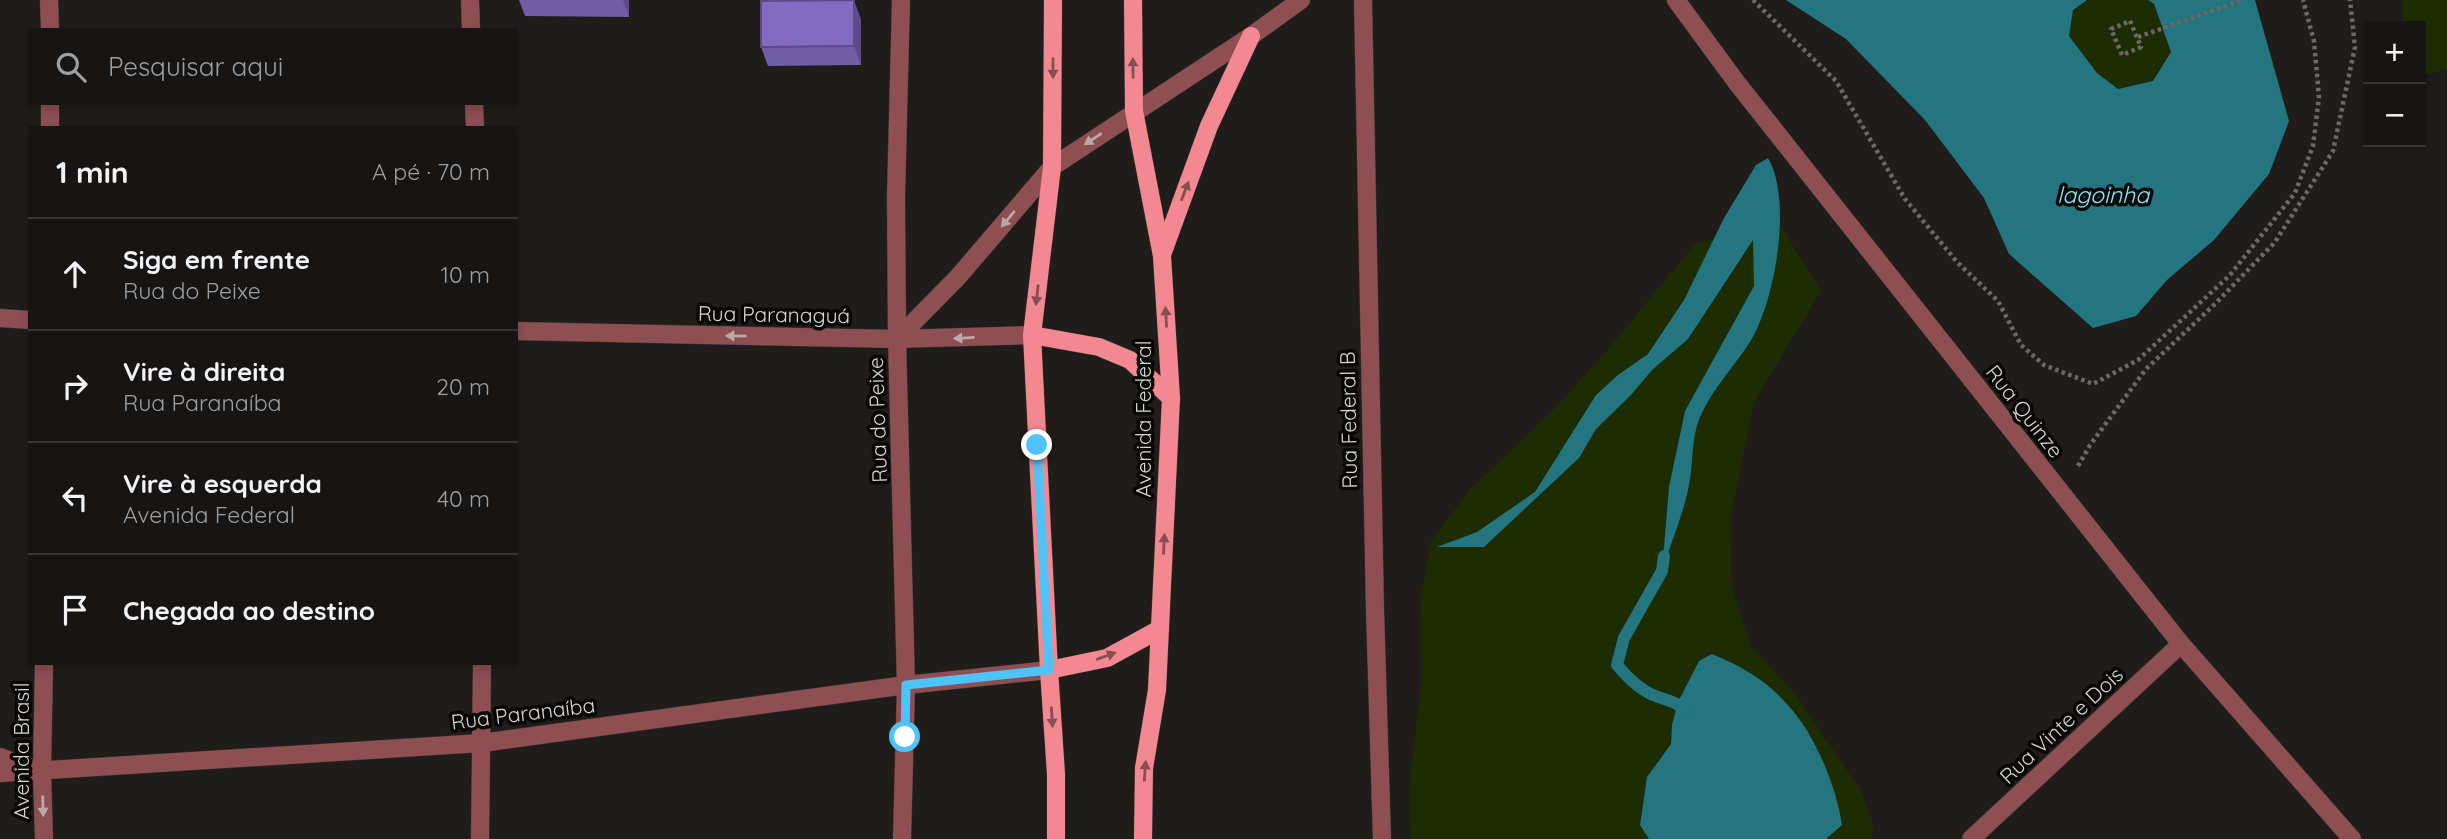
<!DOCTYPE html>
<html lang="pt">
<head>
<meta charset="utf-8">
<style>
	body { margin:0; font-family:Quicksand,sans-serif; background:#201e1d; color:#f1f3f6 }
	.controls { position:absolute; right:21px; top:21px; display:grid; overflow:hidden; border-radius:0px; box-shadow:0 4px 10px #0003 }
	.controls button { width:63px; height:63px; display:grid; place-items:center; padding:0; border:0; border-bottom:2px solid #363434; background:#171514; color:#f1f3f6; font:35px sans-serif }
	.stop { position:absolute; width:21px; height:21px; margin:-16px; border:5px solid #4fc3f7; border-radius:50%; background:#fff }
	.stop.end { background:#4fc3f7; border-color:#fff; box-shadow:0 2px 7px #0008 }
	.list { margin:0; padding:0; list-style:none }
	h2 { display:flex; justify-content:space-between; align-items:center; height:91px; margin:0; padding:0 28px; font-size:30px }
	h2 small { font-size:23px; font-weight:400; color:#9e9fa0 }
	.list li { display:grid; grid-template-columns:46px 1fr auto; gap:21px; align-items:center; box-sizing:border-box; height:112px; padding:0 28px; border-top:2px solid #363434 }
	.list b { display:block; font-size:26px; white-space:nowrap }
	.list p { margin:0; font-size:23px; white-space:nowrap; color:#9e9fa0 }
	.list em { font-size:23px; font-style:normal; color:#9e9fa0 }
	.icon { flex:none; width:38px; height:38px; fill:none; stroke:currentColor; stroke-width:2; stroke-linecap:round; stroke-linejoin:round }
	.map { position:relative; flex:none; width:2447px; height:839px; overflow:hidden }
	.search { position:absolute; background:#171514; box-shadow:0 4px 10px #0003; left:28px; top:28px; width:490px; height:77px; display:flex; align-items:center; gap:18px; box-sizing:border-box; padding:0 24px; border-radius:0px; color:#9e9fa0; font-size:26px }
	.panel { position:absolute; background:#171514; box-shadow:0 4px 10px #0003; left:28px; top:126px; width:490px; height:539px; border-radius:0px }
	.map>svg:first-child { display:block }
</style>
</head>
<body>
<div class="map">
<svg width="2447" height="839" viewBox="0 0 2447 839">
	<rect width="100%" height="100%" fill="#1f1c1a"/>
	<!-- green -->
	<g fill="#1e2c03">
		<polygon points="2087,0 2148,0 2154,4 2171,52 2153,81 2118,89 2097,73 2069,36 2073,10"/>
		<polygon points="2402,0 2447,0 2447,69 2421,76 2421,26 2403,26"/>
		<polygon points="1781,226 1821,291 1754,402 1730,520 1732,586 1751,647 1795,693 1861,791 1873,823 1872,839 1826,839 1842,825 1786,702 1734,663 1672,725 1671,744 1647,777 1640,825 1649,839 1410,839 1409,787 1422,677 1421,600 1431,541 1469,491 1557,406 1609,348 1696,243"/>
	</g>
	<!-- water -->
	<g fill="#23757f">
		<polygon points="1786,0 2087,0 2073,10 2069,36 2097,73 2118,89 2153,81 2171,52 2154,4 2148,0 2255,0 2289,121 2269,174 2214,240 2167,280 2136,316 2093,328 2009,254 1984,198 1925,120 1846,39"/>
		<path d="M1768 158C1793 200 1775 302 1750 342 1734 367 1712 389 1700 417 1690 441 1694 466 1688 490 1682 518 1670 545 1662 571L1669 487 1685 411 1754 286 1753 240 1688 339 1652 370 1631 395 1596 429 1579 458 1484 547H1437L1477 532 1535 492 1596 395 1618 375 1648 354 1684 300 1724 218 1756 165Z"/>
		<path d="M1712 654C1739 665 1766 680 1785 702 1814 731 1836 785 1842 825L1826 839H1649L1640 825 1647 777 1671 744 1672 725 1678 702 1699 661Z"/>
	</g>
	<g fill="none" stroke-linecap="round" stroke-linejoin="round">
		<!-- stream -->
		<path stroke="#23757f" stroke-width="12" d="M1664 556 1662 571 1624 638 1617 665C1627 677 1639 689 1653 695 1670 702 1676 700 1689 714"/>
		<!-- minor casing -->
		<g stroke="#393634" stroke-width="19">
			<g id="minor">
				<polyline points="49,0 50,30"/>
				<polyline points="470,0 471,30"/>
				<polyline points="901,0 896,197 897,339 906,685 902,839"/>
				<polyline points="1363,0 1375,610 1382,839"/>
				<polyline points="1676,0 1737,83 2181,644 2352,839"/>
				<polyline points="50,103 50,128"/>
				<polyline points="474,103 475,128"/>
				<polyline points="0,318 30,320"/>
				<polyline points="516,331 897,339 1032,335"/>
				<polyline points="897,339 958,277 1052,167 1251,36 1301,0"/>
				<polyline points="0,757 32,769"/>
				<polyline points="0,773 482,743 906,685 1049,670"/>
				<polyline points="44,839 42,772 44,663"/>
				<polyline points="480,839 482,663"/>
				<polyline points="1971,839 2181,644"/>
			</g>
		</g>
		<!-- major casing -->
		<g stroke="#393634" stroke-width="19">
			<g id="major">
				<polyline points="1053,0 1052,167 1032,335 1049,670 1056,774 1056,839"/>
				<polyline points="1133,0 1134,111 1162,256 1171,398 1157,690 1144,768 1143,839"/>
				<polyline points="1163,252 1209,126 1251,36"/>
				<polyline points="1032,335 1099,347 1130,360 1171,398"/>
				<polyline points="1049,670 1107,658 1160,629"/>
			</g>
		</g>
		<!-- path -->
		<g stroke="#6b6866" stroke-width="4.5" stroke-dasharray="3.5 3.5" stroke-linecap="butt">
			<polyline points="1753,0 1836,81 1905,199 1957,262 1998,301 2021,345 2044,365 2093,384 2138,360 2230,275 2295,193 2313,146 2319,97 2314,41 2303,0"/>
			<polygon points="2130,21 2141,47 2122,55 2111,29"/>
			<polyline points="2138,37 2243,0"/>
			<polyline points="2078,466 2090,445 2146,369 2216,303 2275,242 2333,151 2355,47 2350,0"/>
		</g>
		<!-- minor -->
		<use href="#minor" stroke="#8e4f53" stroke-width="18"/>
		<!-- major -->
		<use href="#major" stroke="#f38990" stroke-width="18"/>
	</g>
	<!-- wall -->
	<g fill="#715ca7">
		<polygon points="519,0 629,0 629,17 525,16"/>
		<polygon points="861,19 861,65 768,66 761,47"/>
	</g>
	<!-- shaded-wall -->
	<g fill="#5c4b88">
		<polygon points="623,0 629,0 629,17"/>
		<polygon points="854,0 861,19 861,65 854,46"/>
	</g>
	<!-- building -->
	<polygon fill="#836bc2" stroke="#5c4b88" stroke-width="2" points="854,0 854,46 761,47 761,1"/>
	<!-- one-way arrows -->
	<defs><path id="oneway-solid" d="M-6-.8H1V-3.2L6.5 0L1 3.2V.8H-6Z" transform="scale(1.75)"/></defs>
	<g fill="#894e52">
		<use href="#oneway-solid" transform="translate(1053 68) rotate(90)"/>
		<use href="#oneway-solid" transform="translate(1133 68) rotate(-91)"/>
		<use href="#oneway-solid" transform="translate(1185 191) rotate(-69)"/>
		<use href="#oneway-solid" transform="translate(1037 295) rotate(97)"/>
		<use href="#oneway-solid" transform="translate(1166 317) rotate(-93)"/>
		<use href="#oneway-solid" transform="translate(1164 544) rotate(-87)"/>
		<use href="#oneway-solid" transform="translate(1106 656) rotate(-20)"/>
		<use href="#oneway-solid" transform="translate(1052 717) rotate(86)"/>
		<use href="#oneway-solid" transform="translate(1145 771) rotate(-86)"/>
	</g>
	<g fill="#bda7a7">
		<use href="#oneway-solid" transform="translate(1093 139) rotate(146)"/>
		<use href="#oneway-solid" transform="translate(1008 219) rotate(130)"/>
		<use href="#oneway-solid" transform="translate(736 336) rotate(-179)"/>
		<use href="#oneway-solid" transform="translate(964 338) rotate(177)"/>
		<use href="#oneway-solid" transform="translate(43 806) rotate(88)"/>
	</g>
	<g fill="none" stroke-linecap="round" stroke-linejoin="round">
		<!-- route -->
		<polyline stroke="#4fc3f7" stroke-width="9" points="905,737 906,685 1049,670 1037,445"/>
	</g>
	<g text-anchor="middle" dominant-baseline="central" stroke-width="7" stroke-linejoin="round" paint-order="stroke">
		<!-- street labels -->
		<g font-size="21" fill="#d7d6d4" stroke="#080706">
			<text transform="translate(774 314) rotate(1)">Rua Paranaguá</text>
			<text transform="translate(2025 411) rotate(52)">Rua Quinze</text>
			<text transform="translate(1143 419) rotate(-90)">Avenida Federal</text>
			<text transform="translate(877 420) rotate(-92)">Rua do Peixe</text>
			<text transform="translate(1348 420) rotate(-91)">Rua Federal B</text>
			<text transform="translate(523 713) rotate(-7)">Rua Paranaíba</text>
			<text transform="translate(2061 725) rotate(-43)">Rua Vinte e Dois</text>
			<text transform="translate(21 751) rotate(-90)">Avenida Brasil</text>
		</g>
		<!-- water labels -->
		<g font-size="23" font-style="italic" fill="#84e8f6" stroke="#080706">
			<text x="2103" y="194">lagoinha</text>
		</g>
	</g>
</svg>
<div class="controls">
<button>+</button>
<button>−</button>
</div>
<div class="stop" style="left:905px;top:737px"></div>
<div class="stop end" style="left:1037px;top:445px"></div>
<div class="search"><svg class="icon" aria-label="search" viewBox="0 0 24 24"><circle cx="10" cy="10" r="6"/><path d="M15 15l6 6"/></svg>Pesquisar aqui</div>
<section class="panel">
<h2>1 min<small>A pé · 70 m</small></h2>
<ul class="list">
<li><svg class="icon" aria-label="ahead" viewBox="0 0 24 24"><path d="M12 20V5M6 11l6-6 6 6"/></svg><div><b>Siga em frente</b><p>Rua do Peixe</p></div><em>10 m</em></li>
<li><svg class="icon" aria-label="right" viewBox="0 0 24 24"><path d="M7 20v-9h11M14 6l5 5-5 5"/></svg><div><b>Vire à direita</b><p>Rua Paranaíba</p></div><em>20 m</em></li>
<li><svg class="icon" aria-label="left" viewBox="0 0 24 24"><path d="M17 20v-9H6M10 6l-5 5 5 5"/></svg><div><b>Vire à esquerda</b><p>Avenida Federal</p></div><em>40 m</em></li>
<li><svg class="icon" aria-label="arrive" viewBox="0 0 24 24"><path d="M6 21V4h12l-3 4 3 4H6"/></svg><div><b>Chegada ao destino</b></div></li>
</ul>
</section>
</div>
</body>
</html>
